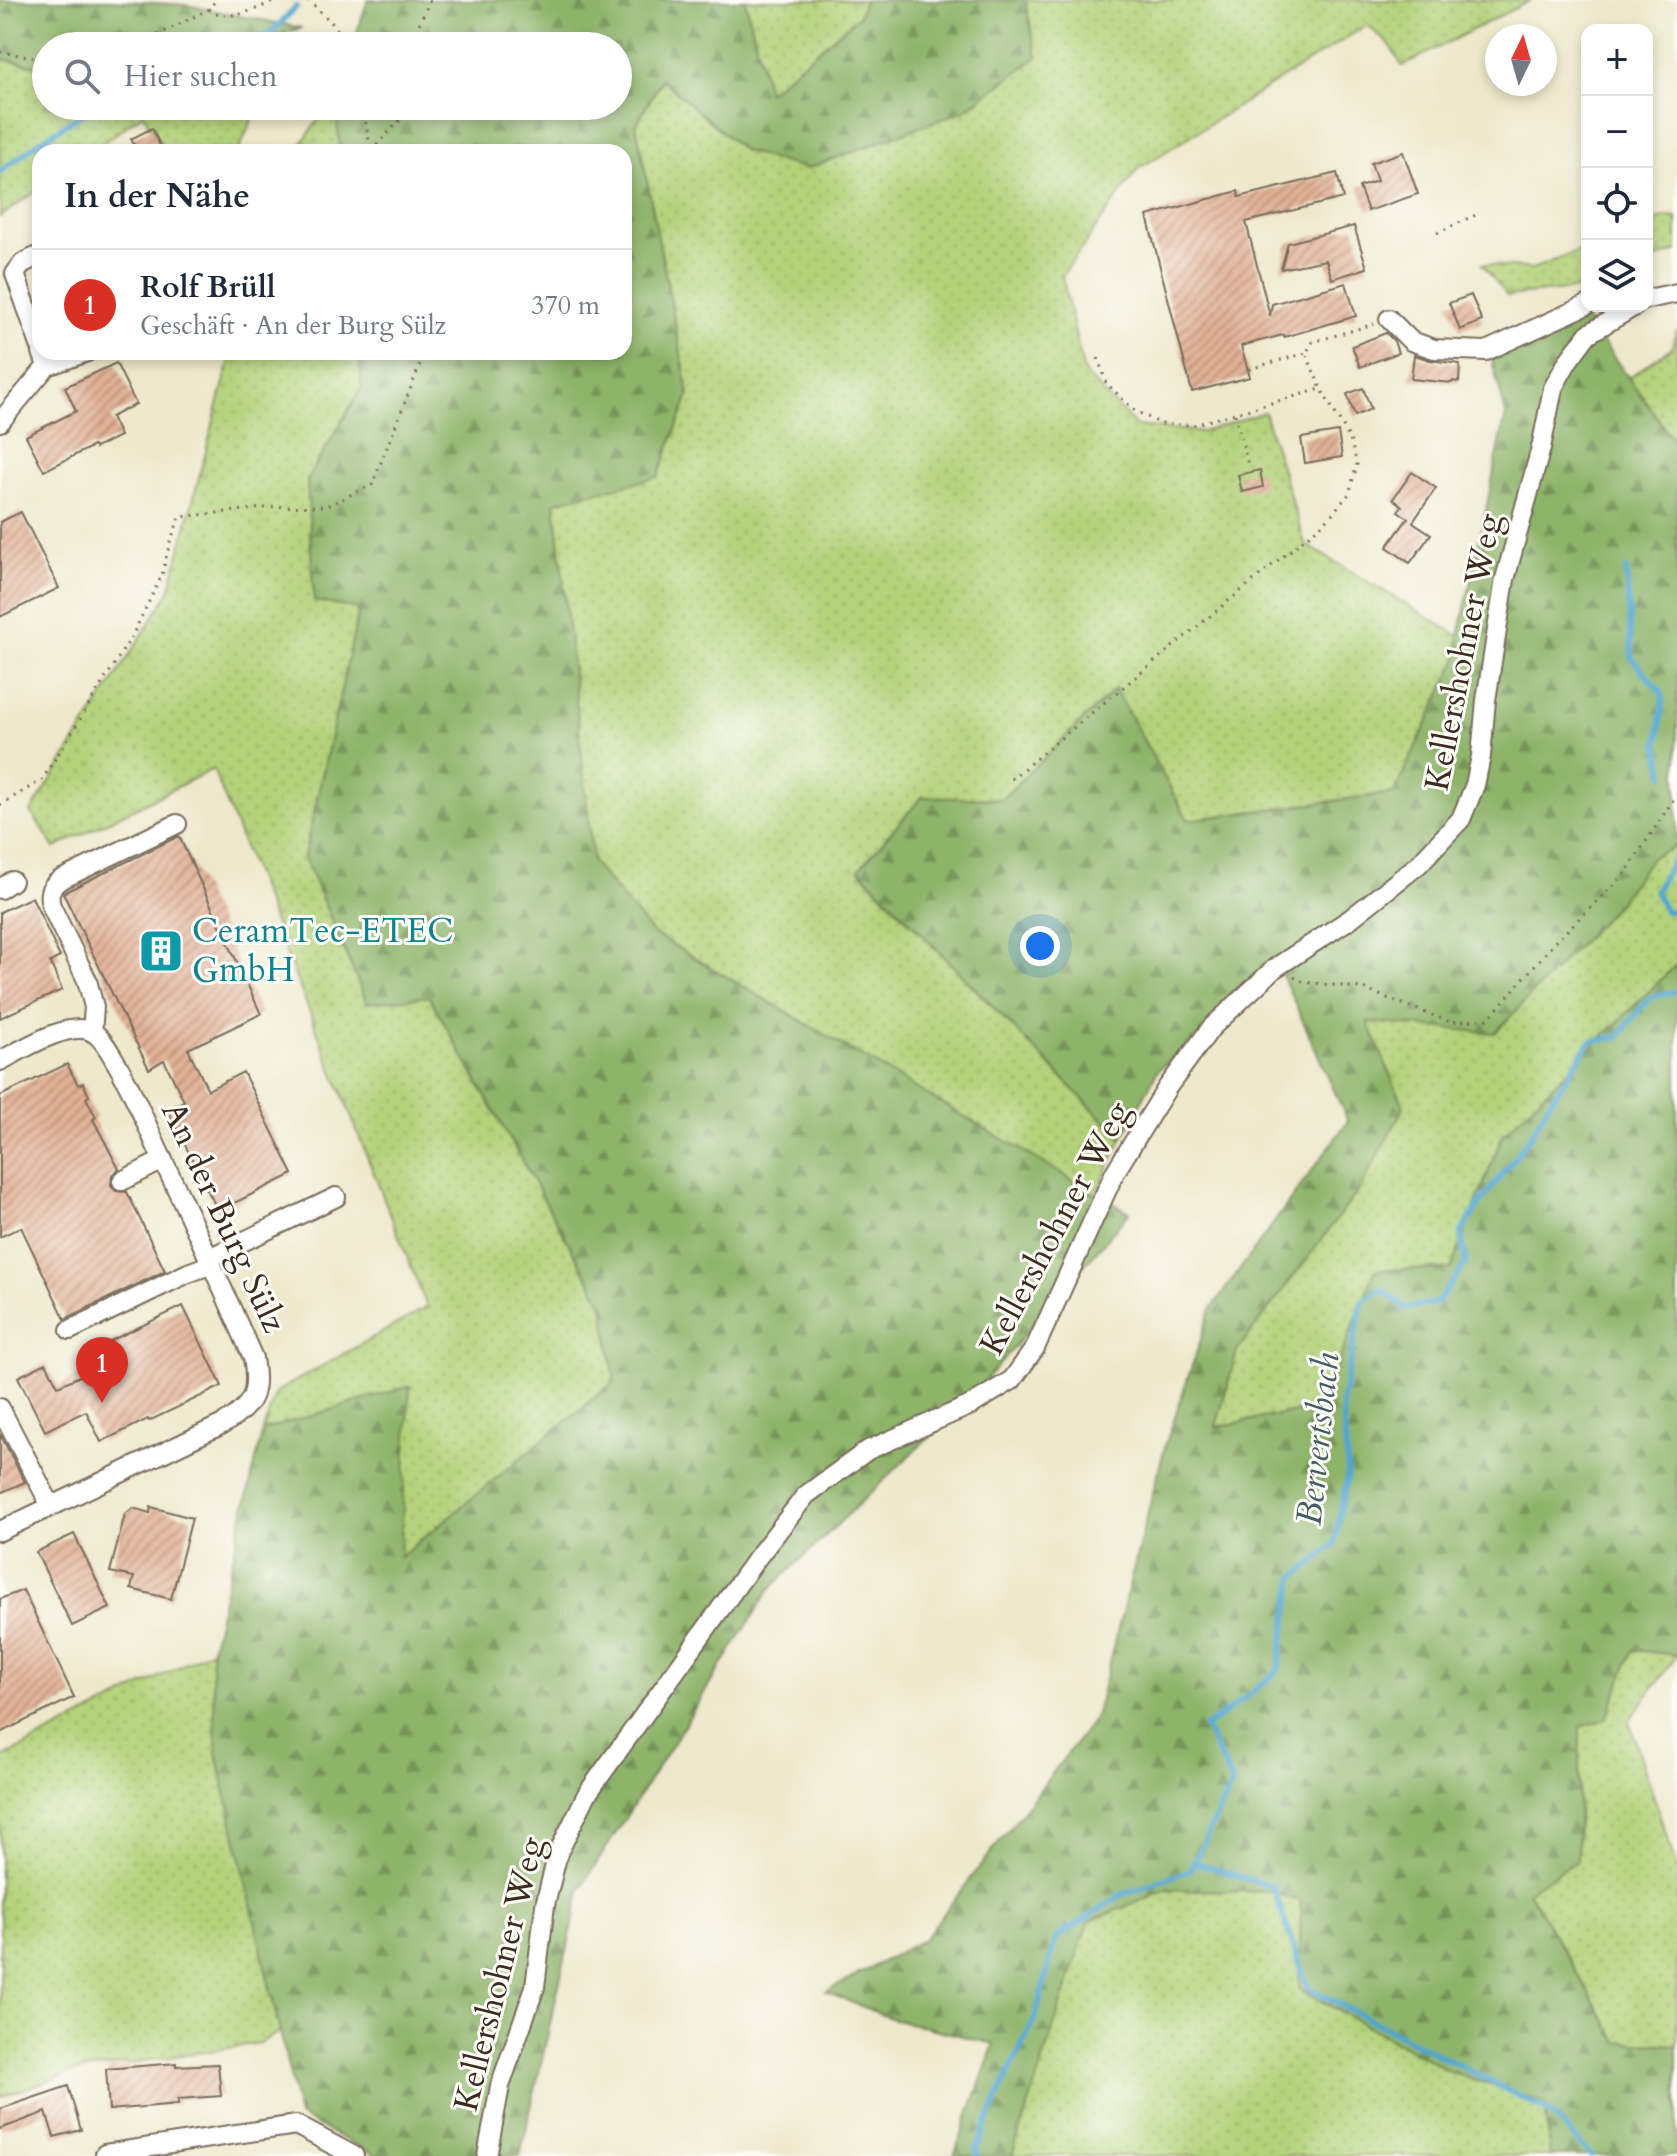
<!DOCTYPE html>
<html lang="de">
<head>
<meta charset="utf-8">
<style>
	body { margin:0; font-family:Cardo,serif; background:#f2f2f3; color:#1f2937 }
	.controls { position:absolute; right:24px; top:24px; display:grid; overflow:hidden; border-radius:16px; box-shadow:0 4px 12px #0003 }
	.controls button { width:72px; height:72px; display:grid; place-items:center; padding:0; border:0; border-bottom:2px solid #e0e1e3; background:#fff; color:#1f2937; font:40px sans-serif }
	.compass { position:absolute; left:1485px; top:24px; width:72px; height:72px; border-radius:50%; background:#fff; box-shadow:0 4px 12px #0003; rotate:5deg }
	.you { position:absolute; left:1040px; top:946px; width:28px; height:28px; margin:-20px; border:6px solid #fff; border-radius:50%; background:#1a73e8; box-shadow:0 0 0 12px #1a73e833 }
	.badge { display:grid; place-items:center; width:52px; height:52px; border-radius:50%; background:#d93025; color:#fff; font-size:26px; font-weight:700 }
	.pin { position:absolute; translate:-50% -66px; filter:drop-shadow(0 2px 4px #0008) }
	.pin::after { content:''; position:absolute; top:42px; width:28px; height:24px; background:inherit; clip-path:polygon(0 0,100% 0,50% 100%) }
	.list { margin:0; padding:0; list-style:none }
	h2 { display:flex; justify-content:space-between; align-items:center; height:104px; margin:0; padding:0 32px; font-size:34px }
	h2 small { font-size:26px; font-weight:400; color:#747a83 }
	.list li { display:grid; grid-template-columns:52px 1fr auto; gap:24px; align-items:center; box-sizing:border-box; height:112px; padding:0 32px; border-top:2px solid #e0e1e3 }
	.list b { display:block; font-size:30px; white-space:nowrap }
	.list p { margin:0; font-size:26px; white-space:nowrap; color:#747a83 }
	.list em { font-size:26px; font-style:normal; color:#747a83 }
	.icon { flex:none; width:44px; height:44px; fill:none; stroke:currentColor; stroke-width:2; stroke-linecap:round; stroke-linejoin:round }
	.map { position:relative; flex:none; width:1677px; height:2156px; overflow:hidden }
	.search { position:absolute; background:#fff; box-shadow:0 4px 12px #0003; left:32px; top:32px; width:600px; height:88px; display:flex; align-items:center; gap:20px; box-sizing:border-box; padding:0 28px; border-radius:44px; color:#747a83; font-size:30px }
	.panel { position:absolute; background:#fff; box-shadow:0 4px 12px #0003; left:32px; top:144px; width:600px; height:216px; border-radius:24px }
	.map>svg:first-child { display:block }
</style>
</head>
<body>
<div class="map">
<svg width="1677" height="2156" viewBox="0 0 1677 2156">
	<defs>
		<pattern id="grass-dots" width="8" height="8" patternUnits="userSpaceOnUse" patternTransform="scale(2)"><rect width="8" height="8" fill="#b3d27a"/><path d="M2 2h.1M6 6h.1" fill="none" stroke="#9bb469" stroke-width="1.8" stroke-linecap="round"/></pattern>
		<pattern id="forest-firs" width="22" height="20" patternUnits="userSpaceOnUse" patternTransform="scale(2)"><rect width="22" height="20" fill="#8eb46a"/><path d="M5 1l3.5 6h-7zM16 11l3.5 6h-7z" fill="#759357"/></pattern>
		<pattern id="building-hatch" width="6" height="6" patternUnits="userSpaceOnUse" patternTransform="scale(2)"><rect width="6" height="6" fill="#e1b196"/><path d="M-1 1l2-2M0 6l6-6M5 7l2-2" fill="none" stroke="#b8907a"/></pattern>
	</defs>
	<rect width="100%" height="100%" fill="#fdfcf7"/>
	<filter id="ink" filterUnits="userSpaceOnUse"><feTurbulence type="fractalNoise" baseFrequency=".0125" numOctaves="2"/><feDisplacementMap in="SourceGraphic" scale="16" xChannelSelector="R" yChannelSelector="G"/><feConvolveMatrix kernelMatrix="1 2 1 2 8 2 1 2 1" color-interpolation-filters="sRGB"/></filter>
	<filter id="wash" filterUnits="userSpaceOnUse"><feTurbulence type="fractalNoise" baseFrequency=".006" numOctaves="4" result="noise"/><feDisplacementMap in="SourceGraphic" scale="32" xChannelSelector="R" yChannelSelector="G"/><feGaussianBlur stdDeviation="1.8" result="paint"/><feColorMatrix in="noise" values="0 0 0 0 0 0 0 0 0 0 0 0 0 0 0 0 0 1.4 0 .05"/><feComposite in="paint" operator="in"/></filter>
	<g filter="url(#wash)">
		<rect width="100%" height="100%" fill="#eee8cc"/>
		<!-- grass -->
		<g fill="url(#grass-dots)" stroke="#777e4c" stroke-width="2">
			<polygon points="745,0 864,0 859,16 768,92"/>
			<polygon points="1025,0 1531,0 1402,66 1389,44 1367,25 1138,169 1062,276 1084,373 1136,426 1203,432 1264,412 1305,544 1459,636 1458,658 1394,793 1188,820 1115,690 1002,800 922,797 859,870 1122,1139 1096,1194 652,933 593,863 555,501 658,477 689,395 636,125 662,79 744,151 1037,57"/>
			<polygon points="0,59 46,68 46,106 258,106 238,152 166,152 143,114 90,152 40,152 40,188 0,217"/>
			<polygon points="328,106 336,106 340,152 296,152"/>
			<polygon points="1666,217 1677,218 1677,251 1647,262 1647,224"/>
			<polygon points="1587,248 1587,285 1575,289 1507,296 1482,264 1532,269"/>
			<polygon points="1677,330 1677,445 1628,378 1671,348"/>
			<polygon points="232,352 359,352 362,387 307,480 360,609 304,857 367,1003 429,996 603,1304 615,1381 399,1558 409,1387 263,1430 276,1392 427,1307 213,769 55,848 31,812 169,592"/>
			<polygon points="1677,846 1677,964 1503,1134 1451,1269 1375,1271 1321,1407 1215,1427 1237,1351 1361,1187 1367,1021 1614,908 1652,856"/>
			<polygon points="1633,1649 1677,1655 1629,1721 1677,1868 1677,2045 1618,2042 1528,1891 1577,1861 1580,1727 1606,1718"/>
			<polygon points="211,1650 217,1753 280,2032 260,2043 74,2072 0,2097 0,1759"/>
			<polygon points="1167,1889 1272,1892 1301,1900 1449,2071 1545,2103 1550,2156 1011,2156 1088,1922"/>
		</g>
		<!-- forest -->
		<g fill="url(#forest-firs)" stroke="#646f44" stroke-width="2">
			<polygon points="0,0 108,0 186,5 302,28 244,46 46,46 46,68 0,58"/>
			<polygon points="368,0 745,0 768,92 859,16 864,0 1025,0 1037,57 963,111 806,169 744,151 661,79 636,125 689,395 658,477 555,502 593,863 652,933 1096,1194 1130,1212 971,1397 770,1589 581,1888 520,2156 377,2156 299,2116 217,1753 211,1650 263,1430 410,1386 400,1557 615,1381 603,1304 429,996 367,1003 304,857 359,609 314,601 307,480 362,388 359,352 624,352 624,152 340,152 336,106 618,106 618,46 352,46"/>
			<polygon points="1581,312 1677,445 1677,846 1652,857 1614,908 1495,1033 1368,1022 1404,1107 1361,1187 1237,1351 1216,1427 1321,1407 1375,1270 1451,1269 1503,1134 1677,964 1677,1655 1633,1650 1606,1719 1580,1727 1577,1861 1528,1891 1618,2042 1677,2045 1677,2156 1550,2156 1545,2103 1449,2071 1299,1989 1301,1901 1272,1892 1167,1889 1088,1922 1012,2156 954,2156 994,2044 893,2019 826,1992 924,1939 1095,1718 1165,1446 1211,1309 1348,1121 1279,968 1158,1070 1122,1139 859,869 922,797 1002,799 1115,689 1188,820 1394,793 1458,658 1459,636 1506,415 1491,357"/>
		</g>
		<g fill="none" stroke-linecap="round" stroke-linejoin="round">
			<!-- stream -->
			<g stroke="#51a6cd" stroke-width="6">
				<path d="M206 46C224 45 246 45 262 37 275 31 286 17 296 7"/>
				<polyline points="0,172 36,144 94,106"/>
				<polyline points="1626,569 1632,658 1663,695 1658,744 1664,775"/>
				<polyline points="1677,854 1655,891 1665,911 1677,911"/>
				<polyline points="1194,1862 1273,1887 1308,1988 1552,2113 1591,2156"/>
				<polyline points="978,2156 976,2151 1001,2090 1035,2018 1056,1938 1121,1895 1190,1870 1233,1783 1205,1727 1244,1699 1278,1671 1294,1578 1334,1545 1348,1473 1342,1402 1362,1302 1382,1289 1404,1308 1437,1303 1466,1263 1461,1233 1481,1202 1530,1137 1548,1105 1591,1041 1618,1037 1649,998 1677,991"/>
			</g>
		</g>
		<g id="blocks">
			<!-- building -->
			<g fill="url(#building-hatch)">
				<polygon points="152,128 163,152 138,152 131,139"/>
				<polygon points="1403,152 1418,194 1368,211 1359,187 1377,181 1371,163"/>
				<polygon points="1337,173 1343,198 1246,222 1270,316 1272,304 1346,283 1356,316 1284,337 1283,335 1241,346 1250,377 1192,392 1147,216 1238,191 1239,197"/>
				<polygon points="1354,226 1367,268 1332,279 1326,260 1281,269 1288,243"/>
				<polygon points="1471,295 1482,321 1460,330 1449,303"/>
				<polygon points="1386,333 1394,341 1398,353 1360,367 1352,346"/>
				<polygon points="1414,355 1430,360 1460,364 1459,382 1453,381 1452,383 1411,379"/>
				<polygon points="116,363 136,404 111,417 120,436 95,448 93,446 44,471 26,436 76,411 65,387"/>
				<polygon points="1363,388 1371,409 1355,416 1347,394"/>
				<polygon points="1338,432 1342,457 1305,463 1301,438"/>
				<polygon points="1260,470 1263,487 1242,492 1238,475"/>
				<polygon points="1412,472 1436,488 1413,522 1431,534 1410,563 1387,547 1408,518 1398,511 1402,506 1393,499"/>
				<polygon points="21,512 59,588 0,617 0,522"/>
				<polygon points="179,836 261,1014 188,1049 208,1090 243,1072 293,1174 218,1211 167,1109 184,1101 164,1060 149,1069 63,893"/>
				<polygon points="32,897 60,957 50,962 62,990 0,1018 0,912"/>
				<polygon points="67,1064 78,1085 83,1083 89,1096 86,1098 96,1117 93,1119 119,1169 112,1175 111,1186 116,1191 127,1192 165,1271 65,1319 21,1227 0,1237 0,1096"/>
				<polygon points="183,1306 222,1386 149,1421 148,1419 101,1442 86,1411 45,1431 18,1377 46,1363 58,1386 119,1358 110,1341"/>
				<polygon points="0,1434 25,1482 0,1493"/>
				<polygon points="151,1507 192,1518 171,1599 131,1589 134,1577 110,1572 125,1514 133,1508 150,1513"/>
				<polygon points="74,1534 110,1608 72,1626 36,1552"/>
				<polygon points="23,1590 74,1697 0,1733 0,1599"/>
				<polygon points="176,2063 176,2066 218,2064 221,2096 178,2099 178,2104 109,2110 106,2069"/>
				<polygon points="68,2086 81,2130 54,2137 46,2112 0,2129 0,2109"/>
			</g>
		</g>
	</g>
	<g filter="url(#ink)">
		<use href="#blocks" fill-opacity="0" stroke="#7a6c5b" stroke-width="2"/>
		<g fill="none" stroke-linecap="round" stroke-linejoin="round">
			<!-- minor casing -->
			<g stroke="#7a6c5b" stroke-width="22">
				<g id="minor">
					<polyline points="40,255 23,263 15,274 40,345"/>
					<polyline points="1647,299 1677,293"/>
					<polyline points="1389,319 1411,341 1434,349 1486,351 1587,305"/>
					<polyline points="47,366 87,352"/>
					<polyline points="0,422 47,366 42,352"/>
					<polyline points="0,889 12,881"/>
					<path d="M92 1032 94 1007 87 980 51 906C48 894 49 888 60 880L177 824"/>
					<path d="M0 1061C22 1050 67 1021 91 1031 101 1036 109 1050 114 1059 132 1088 145 1121 159 1152 192 1220 223 1289 253 1358 259 1392 254 1405 225 1423L0 1531"/>
					<polyline points="122,1181 163,1160"/>
					<polyline points="209,1258 336,1197"/>
					<polyline points="70,1330 188,1273 212,1264"/>
					<polyline points="0,1408 51,1506"/>
					<polyline points="105,2154 296,2125 354,2156"/>
					<polyline points="487,2156 500,2086 535,1987 545,1905 558,1853 587,1794 757,1558 806,1495 868,1450 971,1405 1012,1380 1035,1348 1115,1172 1167,1088 1211,1028 1275,968 1350,919 1418,865 1461,819 1475,785 1481,756 1486,700 1505,579 1541,448 1553,388 1568,361 1588,334 1635,306"/>
				</g>
			</g>
			<!-- path -->
			<g stroke="#7a6c5b" stroke-width="3" stroke-dasharray="2 6" stroke-linecap="butt">
				<polyline points="308,0 335,26 348,46"/>
				<path d="M209 9C231 24 256 8 278 0"/>
				<polyline points="136,46 209,9 216,0"/>
				<polyline points="411,46 411,42 430,0"/>
				<polyline points="0,52 46,59"/>
				<polyline points="363,106 371,152"/>
				<polyline points="371,151 405,115 408,106"/>
				<polyline points="1437,233 1480,213"/>
				<polyline points="1098,358 1106,383 1134,410 1161,424 1193,425 1321,389"/>
				<polyline points="1249,369 1306,353"/>
				<polyline points="1235,414 1248,465"/>
				<polyline points="1011,779 1325,522 1349,494 1357,464 1350,439 1321,389 1306,353 1313,342 1374,324"/>
				<polyline points="0,805 42,780 132,636 162,575 170,542 180,517 273,507 327,506 372,485 425,352"/>
				<polyline points="1294,977 1304,982 1361,988 1450,1022 1488,1019 1556,941 1625,874 1677,794"/>
			</g>
			<!-- minor -->
			<use href="#minor" stroke="#fff" stroke-width="18"/>
		</g>
	</g>
	<!-- icons -->
	<defs>
		<g id="building-square" transform="scale(2.3)"><rect x="-9" y="-9" width="18" height="18" rx="4" fill="#0f9aa8" stroke="#fdfcf7"/><path d="M-4-6H4V6H1V3H-1V6H-4ZM-2.5-4.3h1.7v1.8h-1.7ZM.8-4.3h1.7v1.8H.8ZM-2.5-1h1.7V.8h-1.7ZM.8-1h1.7V.8H.8Z" fill="#fff"/></g>
	</defs>
	<g fill-rule="evenodd">
		<use href="#building-square" x="161" y="951"/>
	</g>
	<g text-anchor="middle" dominant-baseline="central" stroke-width="6" stroke-linejoin="round" paint-order="stroke">
		<!-- street labels -->
		<g font-size="34" fill="#3b2a1e" stroke="#fdfcf7">
			<text transform="translate(1463 652) rotate(-79)">Kellershohner Weg</text>
			<text transform="translate(224 1217) rotate(65)">An der Burg Sülz</text>
			<text transform="translate(1055 1228) rotate(-62)">Kellershohner Weg</text>
			<text transform="translate(499 1974) rotate(-76)">Kellershohner Weg</text>
		</g>
		<!-- culture labels -->
		<g font-size="34" fill="#0d838f" stroke="#fdfcf7" text-anchor="start">
			<text x="192" y="931">CeramTec-ETEC<tspan x="192" dy="39">GmbH</tspan></text>
		</g>
		<!-- water labels -->
		<g font-size="36" font-style="italic" fill="#445c64" stroke="#fdfcf7">
			<text transform="translate(1318 1439) rotate(-84)">Bervertsbach</text>
		</g>
	</g>
</svg>
<div class="controls">
<button>+</button>
<button>−</button>
<button><svg class="icon" aria-label="locate" viewBox="0 0 24 24"><circle cx="12" cy="12" r="6"/><path d="M12 2v4M12 18v4M2 12h4M18 12h4"/></svg></button>
<button><svg class="icon" aria-label="layers" viewBox="0 0 24 24"><path d="M12 4l9 5-9 5-9-5zM3 14l9 5 9-5"/></svg></button>
</div>
<svg class="compass" viewBox="-18 -18 36 36"><path d="M0-13l5 13h-10z" fill="#e53935"/><path d="M0 13l5-13h-10z" fill="#747a83"/></svg>
<div class="you"></div>
<div class="pin badge" style="left:102px;top:1403px">1</div>
<div class="search"><svg class="icon" aria-label="search" viewBox="0 0 24 24"><circle cx="10" cy="10" r="6"/><path d="M15 15l6 6"/></svg>Hier suchen</div>
<section class="panel">
<h2>In der Nähe<small></small></h2>
<ul class="list">
<li><span class="badge">1</span><div><b>Rolf Brüll</b><p>Geschäft · An der Burg Sülz</p></div><em>370 m</em></li>
</ul>
</section>
</div>
</body>
</html>
